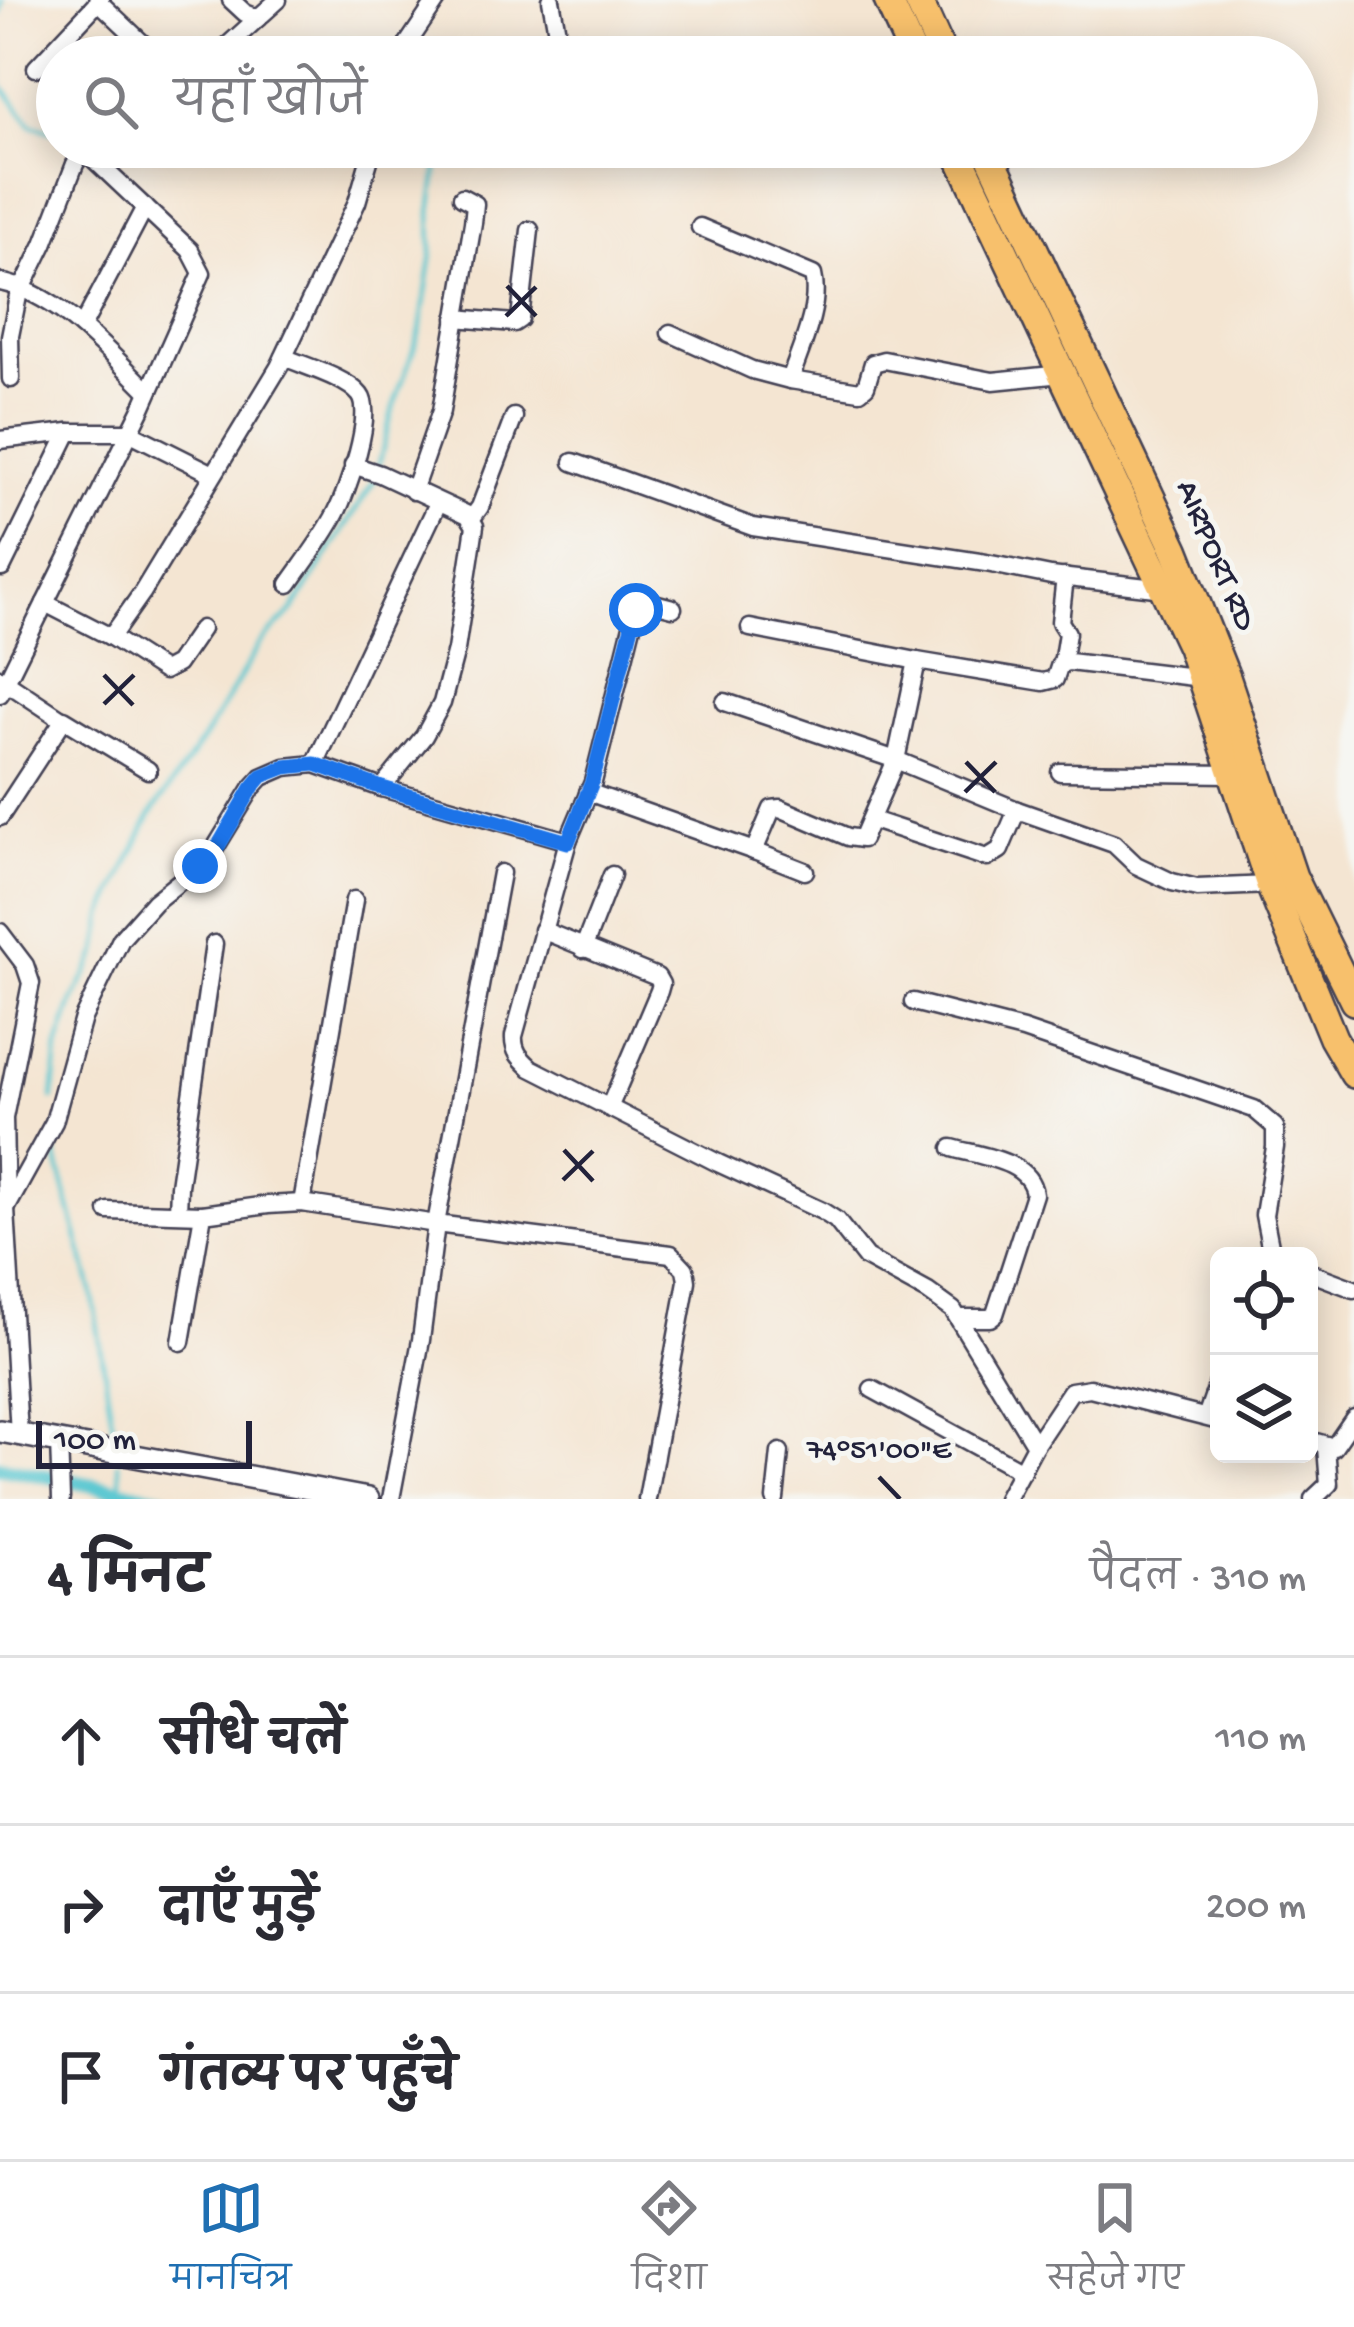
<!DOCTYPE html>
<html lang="hi">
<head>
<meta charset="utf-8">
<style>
	body { margin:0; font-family:"Gochi Hand","Playpen Sans Deva",sans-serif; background:#f2f2f3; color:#2b2b33 }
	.controls { position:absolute; right:36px; bottom:36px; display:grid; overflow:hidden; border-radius:18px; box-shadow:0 6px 30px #0003 }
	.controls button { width:108px; height:108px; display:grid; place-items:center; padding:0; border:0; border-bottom:3px solid #e1e1e2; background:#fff; color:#2b2b33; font:60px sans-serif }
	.scale { position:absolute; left:36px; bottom:30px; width:216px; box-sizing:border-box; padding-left:12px; border:6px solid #22223b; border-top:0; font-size:33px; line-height:42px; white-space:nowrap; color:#22223b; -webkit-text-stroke:9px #f6f6f2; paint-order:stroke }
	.stop { position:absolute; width:36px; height:36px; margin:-27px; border:9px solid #1a73e8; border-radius:50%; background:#fff }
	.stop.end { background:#1a73e8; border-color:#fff; box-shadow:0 3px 12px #0008 }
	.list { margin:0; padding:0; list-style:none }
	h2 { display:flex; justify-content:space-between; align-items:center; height:156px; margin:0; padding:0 48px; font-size:51px }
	h2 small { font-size:39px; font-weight:400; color:#7c7c81 }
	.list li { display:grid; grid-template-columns:78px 1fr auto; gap:36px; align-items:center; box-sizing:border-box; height:168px; padding:0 48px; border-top:3px solid #e1e1e2 }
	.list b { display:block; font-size:45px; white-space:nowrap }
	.list em { font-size:39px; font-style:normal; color:#7c7c81 }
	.icon { flex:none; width:66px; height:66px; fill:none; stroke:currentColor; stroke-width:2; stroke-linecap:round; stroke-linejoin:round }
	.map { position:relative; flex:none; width:1354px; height:1499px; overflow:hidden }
	.search { position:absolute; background:#fff; box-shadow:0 6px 30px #0003; left:36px; right:36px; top:36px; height:132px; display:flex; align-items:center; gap:30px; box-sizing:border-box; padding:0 42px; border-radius:66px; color:#7c7c81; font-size:45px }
	.sheet { height:660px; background:#fff }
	nav { display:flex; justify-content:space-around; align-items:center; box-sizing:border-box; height:168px; border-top:3px solid #e1e1e2; background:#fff; font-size:33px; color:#7c7c81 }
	nav a { display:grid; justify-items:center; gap:6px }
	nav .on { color:#1f6fb2 }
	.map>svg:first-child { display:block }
</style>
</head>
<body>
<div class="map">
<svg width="1354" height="1499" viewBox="0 0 1354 1499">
	<rect width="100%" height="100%" fill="#f6f6f2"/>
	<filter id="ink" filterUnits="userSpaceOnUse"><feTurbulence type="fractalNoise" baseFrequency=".00833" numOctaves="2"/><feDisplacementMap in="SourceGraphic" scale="24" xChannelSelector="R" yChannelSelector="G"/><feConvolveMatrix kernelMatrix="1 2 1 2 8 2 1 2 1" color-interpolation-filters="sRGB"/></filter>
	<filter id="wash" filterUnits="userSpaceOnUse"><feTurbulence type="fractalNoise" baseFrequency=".004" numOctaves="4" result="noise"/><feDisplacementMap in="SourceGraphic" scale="48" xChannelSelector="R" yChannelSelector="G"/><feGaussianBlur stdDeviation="2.7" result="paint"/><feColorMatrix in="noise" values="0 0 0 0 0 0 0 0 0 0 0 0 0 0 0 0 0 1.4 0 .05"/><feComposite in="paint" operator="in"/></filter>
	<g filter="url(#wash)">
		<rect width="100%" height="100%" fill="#f4e5d2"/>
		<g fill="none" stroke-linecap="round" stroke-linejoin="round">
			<!-- stream -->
			<g stroke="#5bc8d1" stroke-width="4.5">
				<polyline points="0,14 2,0"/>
				<polyline points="0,38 1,84 32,125 57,132"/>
				<polyline points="260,57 273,52 343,40 384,49 391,57"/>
				<polyline points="378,468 393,408 420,331 432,253 431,212 437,171 433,147"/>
				<polyline points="53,1099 58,1048 73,1001 98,952 104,915 150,816 205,736 260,644 293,610 375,479"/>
				<polyline points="52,1140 92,1291 116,1446"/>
				<polyline points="118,1463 123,1499"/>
			</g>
			<!-- canal -->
			<polyline stroke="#5bc8d1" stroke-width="15" points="0,1467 164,1499"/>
		</g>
	</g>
	<g filter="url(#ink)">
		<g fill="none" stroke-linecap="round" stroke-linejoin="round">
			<!-- minor casing -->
			<g stroke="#423f52" stroke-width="21">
				<g id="minor">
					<polyline points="97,0 157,57"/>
					<polyline points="231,0 245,13 258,18 278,0"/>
					<polyline points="551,0 557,32 572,57"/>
					<polyline points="400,55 437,0"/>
					<polyline points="215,57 258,18"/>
					<polyline points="36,68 100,0"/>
					<path d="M0 282C60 295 105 349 148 391"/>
					<polyline points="23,287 44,244 75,164 84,150 190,250 202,273 142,408 45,603"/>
					<polyline points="456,318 514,323 520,319 530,230"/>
					<polyline points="82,327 145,207"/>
					<path d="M670 333 752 370 790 380C800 349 821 307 813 275L700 227"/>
					<path d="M284 357C304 366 347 378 360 395 375 414 347 492 336 513 323 538 305 561 289 584"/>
					<polyline points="11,379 10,336 20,286"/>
					<polyline points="790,380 860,391 866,386 873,363 884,360 993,381 1062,374"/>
					<polyline points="0,440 69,432 129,432 213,474"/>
					<polyline points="573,462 753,527 986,563 1051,576 1164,589"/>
					<polyline points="353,465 380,474 468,515 475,526 456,650 442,703 424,736 382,788"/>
					<polyline points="413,491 441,411 473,223 475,204 462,197"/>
					<polyline points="472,518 480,507 514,417"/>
					<polyline points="2,568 69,432"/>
					<polyline points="750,628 917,661 1043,682 1055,679 1060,664 1069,662 1202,678"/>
					<polyline points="111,637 142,593 279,367 357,202 373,147"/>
					<polyline points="1062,664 1067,633 1060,622 1065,577"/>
					<polyline points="0,678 63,720"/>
					<polyline points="0,694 45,603 111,637 164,671 177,664 201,629"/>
					<polyline points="725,702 896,760 1017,810 1114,844 1136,865 1172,882 1197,888 1270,885"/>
					<polyline points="315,764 438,503"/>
					<polyline points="1060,772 1233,774"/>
					<polyline points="588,792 754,851"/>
					<polyline points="0,817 64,719 148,770"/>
					<polyline points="872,820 987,858 1000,850 1017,810"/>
					<polyline points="568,841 593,782 636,610 646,601 673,608"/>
					<polyline points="805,871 754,851 772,809 780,808 848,837 862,839 896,760 917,661"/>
					<polyline points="542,930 657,977 661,984 659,991 609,1108"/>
					<polyline points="0,932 25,965 31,983 4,1118 6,1209 19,1434"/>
					<polyline points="583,949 612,875"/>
					<polyline points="913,1002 1023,1030 1254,1109 1275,1127 1275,1147 1264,1215 1272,1256"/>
					<path d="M952 1148C979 1156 1030 1160 1034 1194L995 1314 990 1318H959"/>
					<polyline points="302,1203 354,900"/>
					<path d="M6 1209 54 1122 83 1018 121 939 154 902 209 858 252 788 262 777 285 767 315 764 382 788 568 841 514 1036C513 1051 520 1058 531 1068L718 1163 822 1211 836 1220 866 1258 928 1292 953 1310 1035 1445 1006 1499"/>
					<polyline points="108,1211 203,1214 268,1205 302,1203 436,1224 671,1254 685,1269 687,1281 647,1499"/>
					<polyline points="178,1212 179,1186 214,944"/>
					<polyline points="1309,1272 1354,1289"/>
					<polyline points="181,1342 203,1214"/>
					<polyline points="872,1389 1022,1471"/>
					<polyline points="1206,1417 1219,1380"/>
					<polyline points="1309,1440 1334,1447 1354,1418"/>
					<polyline points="59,1441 61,1499"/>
					<polyline points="1035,1445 1071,1391 1090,1388 1219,1421"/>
					<polyline points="391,1499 421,1340 436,1224 501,873"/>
					<polyline points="775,1499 780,1452"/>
					<polyline points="1313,1499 1329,1484 1326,1447"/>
				</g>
			</g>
			<!-- tertiary casing -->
			<g stroke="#423f52" stroke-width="26">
				<polyline id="tertiary" points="0,1431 368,1499"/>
			</g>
			<!-- primary casing -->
			<g stroke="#423f52" stroke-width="32">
				<g id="primary">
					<polyline points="888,0 914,57"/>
					<polyline points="918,0 944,57"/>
					<polyline points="955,147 1191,647 1270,885 1333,1038 1354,1074"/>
					<polyline points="986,147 1175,549 1227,680 1293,877 1354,1001"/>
				</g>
			</g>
			<!-- minor -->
			<use href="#minor" stroke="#fff" stroke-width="16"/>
			<!-- tertiary -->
			<use href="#tertiary" stroke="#fff" stroke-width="21"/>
			<!-- primary -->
			<use href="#primary" stroke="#f7c06c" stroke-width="27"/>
		</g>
	</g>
	<g fill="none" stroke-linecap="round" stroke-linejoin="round" filter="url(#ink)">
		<!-- route -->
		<polyline stroke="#1a73e8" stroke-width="15" points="200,866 216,850 252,788 262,776 285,767 315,764 382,788 568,842 592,782 636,610"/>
	</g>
	<!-- ticks -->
	<path fill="none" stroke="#22223b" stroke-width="4.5" d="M507 286 536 316M506 316 536 287M104 675 133 705M104 704 134 675M966 762 995 792M965 792 996 762M564 1150 593 1181M563 1180 593 1151M879 1477 900 1499"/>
	<g text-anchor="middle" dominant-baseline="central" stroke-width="10" stroke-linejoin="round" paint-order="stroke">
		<!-- street labels -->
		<g font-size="33" fill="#22223b" stroke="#f6f6f2">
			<text transform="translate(1214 556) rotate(67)">AIRPORT RD</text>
		</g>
	</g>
	<g font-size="30" text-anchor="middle" fill="#22223b" stroke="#f6f6f2" stroke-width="10" stroke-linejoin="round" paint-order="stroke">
		<text x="879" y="1458">74°51'00"E</text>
	</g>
</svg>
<div class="controls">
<button><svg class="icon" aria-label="locate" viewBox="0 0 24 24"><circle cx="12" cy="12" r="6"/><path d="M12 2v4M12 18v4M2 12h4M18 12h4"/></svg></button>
<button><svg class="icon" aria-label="layers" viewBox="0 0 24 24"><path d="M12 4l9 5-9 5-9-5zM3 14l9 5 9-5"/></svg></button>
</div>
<div class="scale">100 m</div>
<div class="stop" style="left:636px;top:610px"></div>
<div class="stop end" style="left:200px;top:866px"></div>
<div class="search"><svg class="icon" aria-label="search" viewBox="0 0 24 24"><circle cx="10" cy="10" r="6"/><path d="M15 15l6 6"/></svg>यहाँ खोजें</div>
</div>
<section class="sheet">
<h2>4 मिनट<small>पैदल · 310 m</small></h2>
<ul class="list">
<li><svg class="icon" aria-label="ahead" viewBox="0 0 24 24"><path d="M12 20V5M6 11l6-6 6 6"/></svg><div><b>सीधे चलें</b></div><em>110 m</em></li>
<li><svg class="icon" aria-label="right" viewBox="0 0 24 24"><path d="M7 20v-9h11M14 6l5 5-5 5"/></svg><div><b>दाएँ मुड़ें</b></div><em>200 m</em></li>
<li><svg class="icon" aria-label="arrive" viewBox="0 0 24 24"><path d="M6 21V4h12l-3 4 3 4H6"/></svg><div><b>गंतव्य पर पहुँचे</b></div></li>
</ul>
</section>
<nav>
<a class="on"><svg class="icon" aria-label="map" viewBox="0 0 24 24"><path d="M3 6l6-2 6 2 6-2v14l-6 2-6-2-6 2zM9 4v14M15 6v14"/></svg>मानचित्र</a>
<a><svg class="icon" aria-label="directions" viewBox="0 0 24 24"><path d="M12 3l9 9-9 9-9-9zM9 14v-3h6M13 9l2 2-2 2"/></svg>दिशा</a>
<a><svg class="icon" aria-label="saved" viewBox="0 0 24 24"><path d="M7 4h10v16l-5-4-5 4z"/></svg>सहेजे गए</a>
</nav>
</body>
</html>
